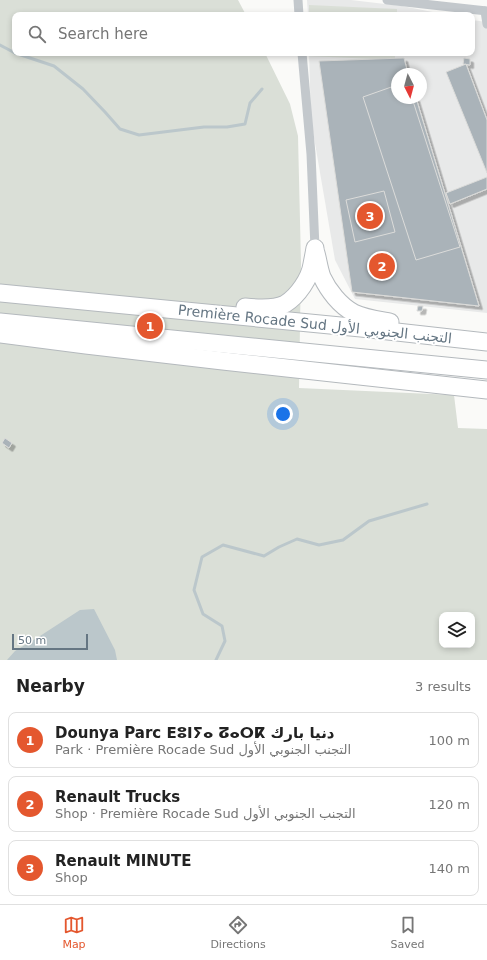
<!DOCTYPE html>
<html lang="en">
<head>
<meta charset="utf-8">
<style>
	body { margin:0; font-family:"DejaVu Sans",Vazirmatn,"Noto Sans Tifinagh",sans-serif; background:#f2f2f2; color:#222 }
	.controls { position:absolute; right:12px; bottom:12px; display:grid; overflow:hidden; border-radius:8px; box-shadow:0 2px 6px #0003 }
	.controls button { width:36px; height:36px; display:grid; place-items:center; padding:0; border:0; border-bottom:1px solid #e0e0e0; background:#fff; color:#222; font:20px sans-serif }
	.compass { position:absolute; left:391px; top:68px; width:36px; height:36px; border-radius:50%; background:#fff; box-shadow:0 2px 6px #0003; rotate:174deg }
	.scale { position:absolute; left:12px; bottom:10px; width:76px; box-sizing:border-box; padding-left:4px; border:2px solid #657683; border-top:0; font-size:11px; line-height:14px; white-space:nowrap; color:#657683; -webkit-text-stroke:3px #fff; paint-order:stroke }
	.you { position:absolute; left:283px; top:414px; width:14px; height:14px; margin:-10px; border:3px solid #fff; border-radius:50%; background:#1a73e8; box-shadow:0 0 0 6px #1a73e833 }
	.badge { display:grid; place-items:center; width:26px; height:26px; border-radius:50%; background:#e4572e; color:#fff; font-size:13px; font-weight:700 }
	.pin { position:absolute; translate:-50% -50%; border:2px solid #fff; box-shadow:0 1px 4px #0006 }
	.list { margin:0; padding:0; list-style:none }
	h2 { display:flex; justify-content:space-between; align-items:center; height:52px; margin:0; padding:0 16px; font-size:17px }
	h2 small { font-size:13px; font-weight:400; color:#767676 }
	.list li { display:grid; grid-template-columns:26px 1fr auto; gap:12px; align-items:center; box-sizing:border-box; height:56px; margin:0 8px 8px; padding:0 8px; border:1px solid #e0e0e0; border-radius:8px }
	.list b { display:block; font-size:15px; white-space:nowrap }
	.list p { margin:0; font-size:13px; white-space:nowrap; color:#767676 }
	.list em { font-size:13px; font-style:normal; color:#767676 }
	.icon { flex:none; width:22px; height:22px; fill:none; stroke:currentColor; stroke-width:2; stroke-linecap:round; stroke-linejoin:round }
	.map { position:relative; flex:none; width:487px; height:660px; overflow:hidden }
	.search { position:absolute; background:#fff; box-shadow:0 2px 6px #0003; left:12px; right:12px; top:12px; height:44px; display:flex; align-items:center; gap:10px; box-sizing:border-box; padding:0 14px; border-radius:8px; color:#767676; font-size:15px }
	.sheet { height:244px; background:#fff }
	nav { display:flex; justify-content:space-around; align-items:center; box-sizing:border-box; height:56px; border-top:1px solid #e0e0e0; background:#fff; font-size:11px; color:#767676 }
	nav a { display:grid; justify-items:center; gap:2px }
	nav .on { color:#e4572e }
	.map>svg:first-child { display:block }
</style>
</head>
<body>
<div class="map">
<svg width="487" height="660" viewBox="0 0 487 660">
	<defs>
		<filter id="shadow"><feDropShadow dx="3.5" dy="3.5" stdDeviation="0" flood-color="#0004"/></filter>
	</defs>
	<rect width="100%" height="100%" fill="#fafaf8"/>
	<!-- built -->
	<g fill="#e8e9e9" fill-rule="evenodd">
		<polygon points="307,0 351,0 402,6 448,15 308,15"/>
		<path d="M472 20 487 22V313L355 299 335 260 311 120 309 53H472ZM397 74H421V98H397Z"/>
	</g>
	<!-- green -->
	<g fill="#dadfd7" fill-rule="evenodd">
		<path d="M0 0H238L246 15H15V53H265L290 104 298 136 301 263 299 388 454 395 458 428 487 429V660H0ZM442 615H472V645H442Z"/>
		<polygon points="309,5 397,9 397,15 309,15"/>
		<polygon points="307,53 395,53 395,60 307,56"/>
	</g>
	<!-- water -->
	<polygon fill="#bbc7cb" points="94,609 115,650 117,660 7,660 15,651 40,636 80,610"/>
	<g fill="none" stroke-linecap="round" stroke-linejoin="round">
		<!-- stream -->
		<g stroke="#bbc7cb" stroke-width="3">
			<polyline points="0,45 15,53"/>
			<polyline points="15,53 54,66 83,89 105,112 120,129 139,135 204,127 227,127 245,124 250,103 262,89"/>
			<polyline points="216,660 225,641 222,626 203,614 194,590 202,557 223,545 264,556 279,547 297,539 319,545 343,540 369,521 427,504"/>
		</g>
	</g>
	<!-- building -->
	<g fill="#aab3b9" stroke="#dcdcda" filter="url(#shadow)">
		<polygon points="404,58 408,74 397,74 397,98 416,98 479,306 352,292 319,61"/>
		<polygon points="464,58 470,59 470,65 463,64"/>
		<polygon points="466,64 487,120 487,173 446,72"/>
		<polygon points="397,85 397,98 412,98 460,247 416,260 363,97"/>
		<polygon points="487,177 487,189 450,204 446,193"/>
		<polygon points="384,191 395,232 355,242 346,200"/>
		<polygon points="418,306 423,306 422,311 417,311"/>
		<polygon points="5,438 12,443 9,448 2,443"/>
	</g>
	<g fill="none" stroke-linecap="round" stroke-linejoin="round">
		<!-- motorway casing -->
		<g stroke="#b4b9bd" stroke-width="19">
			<g id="motorway">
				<path d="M316 253C318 260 319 269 322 277 328 290 340 306 354 313 364 318 379 320 390 322"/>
				<polyline points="0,293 361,328 487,342"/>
				<path d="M245 307C255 308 275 309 285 304 298 296 310 278 312 264 313 259 314 254 315 248"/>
				<polyline points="0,322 487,370"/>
				<polyline points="0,334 86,345 223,361 487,390"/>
			</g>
		</g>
		<!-- minor -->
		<g stroke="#c3c8cc" stroke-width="9">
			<polyline points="298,0 299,15"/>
			<polyline points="387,0 487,11"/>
			<polyline points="485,11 487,24"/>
			<polyline points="302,53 311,154 315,248"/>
		</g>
		<!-- motorway -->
		<use href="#motorway" stroke="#fff" stroke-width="17"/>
	</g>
	<g text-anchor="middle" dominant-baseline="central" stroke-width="4" stroke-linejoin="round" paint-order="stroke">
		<!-- street labels -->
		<g font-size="14" fill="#657683" stroke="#fff">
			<text transform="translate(315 324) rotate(6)">Première Rocade Sud التجنب الجنوبي الأول</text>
		</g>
	</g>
</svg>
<div class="controls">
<button><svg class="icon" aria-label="layers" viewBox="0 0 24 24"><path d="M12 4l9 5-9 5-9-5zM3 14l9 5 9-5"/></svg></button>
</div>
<svg class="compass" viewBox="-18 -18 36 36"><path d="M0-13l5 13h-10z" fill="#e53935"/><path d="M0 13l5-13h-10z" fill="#767676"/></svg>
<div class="scale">50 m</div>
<div class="you"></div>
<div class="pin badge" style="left:150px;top:326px">1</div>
<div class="pin badge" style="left:382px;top:266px">2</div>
<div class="pin badge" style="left:370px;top:216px">3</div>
<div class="search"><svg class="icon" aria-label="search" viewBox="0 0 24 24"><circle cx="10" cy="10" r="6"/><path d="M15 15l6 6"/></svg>Search here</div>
</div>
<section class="sheet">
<h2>Nearby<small>3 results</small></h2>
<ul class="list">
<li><span class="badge">1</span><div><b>Dounya Parc ⴹⵓⵏⵢⴰ ⵒⴰⵔⴽ دنيا بارك</b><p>Park · Première Rocade Sud التجنب الجنوبي الأول</p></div><em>100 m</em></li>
<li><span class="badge">2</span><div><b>Renault Trucks</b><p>Shop · Première Rocade Sud التجنب الجنوبي الأول</p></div><em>120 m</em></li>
<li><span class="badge">3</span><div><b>Renault MINUTE</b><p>Shop</p></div><em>140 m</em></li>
</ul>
</section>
<nav>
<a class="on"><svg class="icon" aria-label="map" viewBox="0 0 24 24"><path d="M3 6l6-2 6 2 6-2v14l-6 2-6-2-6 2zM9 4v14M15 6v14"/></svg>Map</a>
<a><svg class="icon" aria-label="directions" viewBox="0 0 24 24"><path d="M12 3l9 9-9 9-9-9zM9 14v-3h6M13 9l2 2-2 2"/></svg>Directions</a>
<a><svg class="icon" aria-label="saved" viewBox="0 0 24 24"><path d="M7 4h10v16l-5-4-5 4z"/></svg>Saved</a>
</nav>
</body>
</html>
